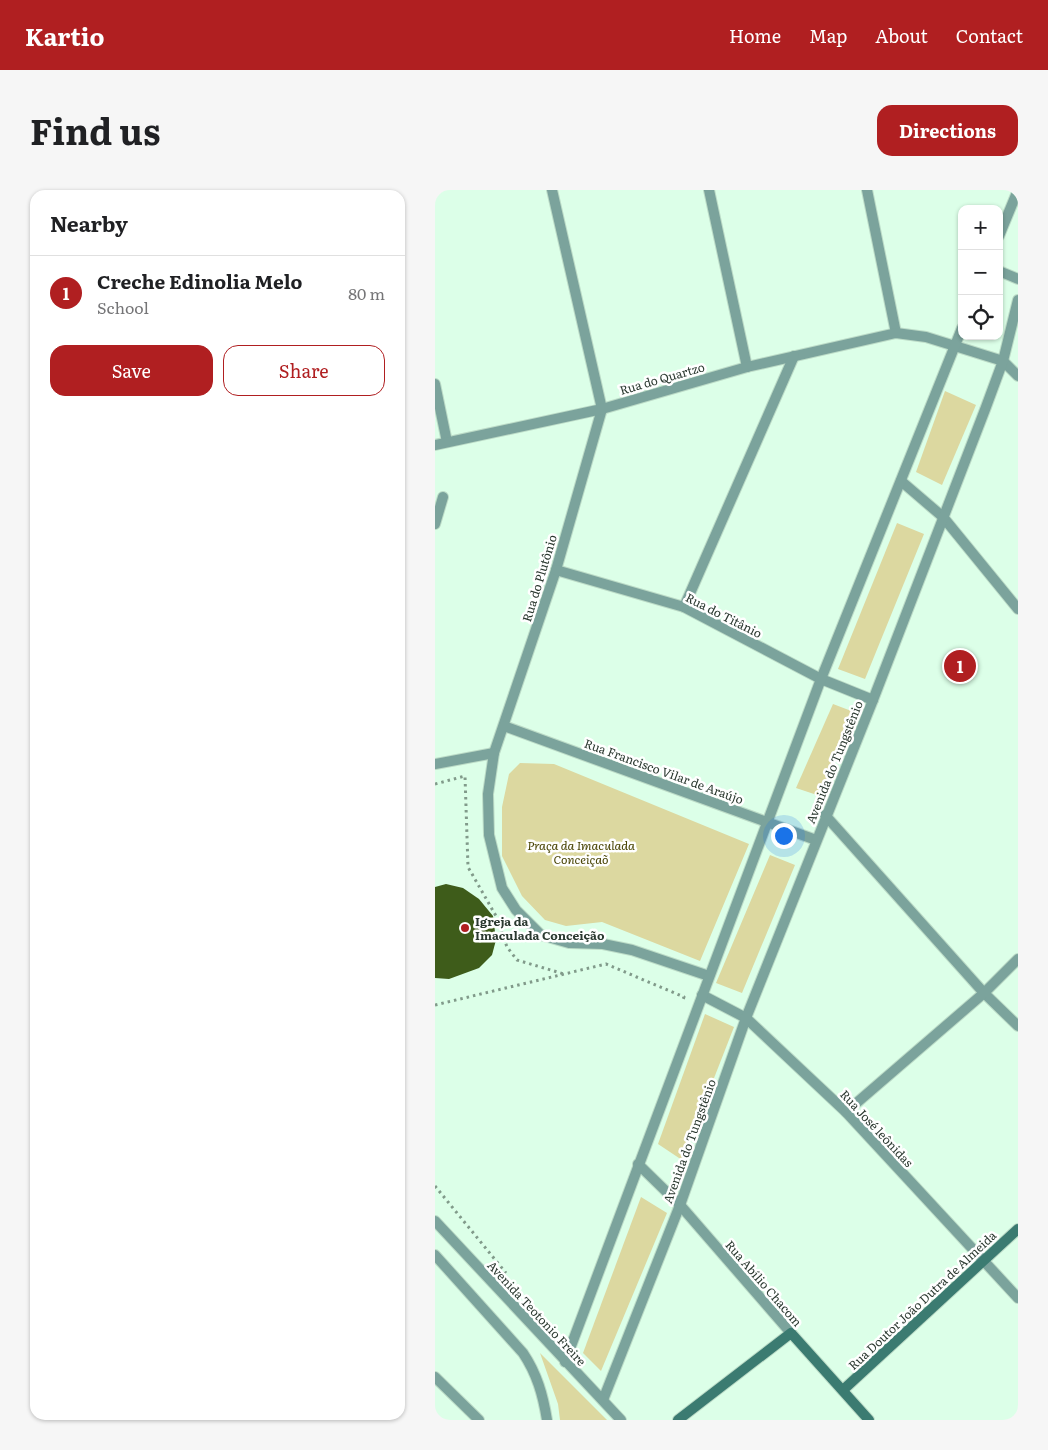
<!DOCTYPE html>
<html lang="en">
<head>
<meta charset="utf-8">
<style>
	body { margin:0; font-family:Literata,serif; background:#f6f6f6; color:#202124 }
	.controls { position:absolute; right:15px; top:15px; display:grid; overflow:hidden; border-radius:10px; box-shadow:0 1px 4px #0004 }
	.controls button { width:45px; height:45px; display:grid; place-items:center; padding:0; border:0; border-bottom:1px solid #e0e0e0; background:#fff; color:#202124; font:25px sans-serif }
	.you { position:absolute; left:348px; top:645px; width:18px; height:18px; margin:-12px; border:4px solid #fff; border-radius:50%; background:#1a73e8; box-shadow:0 0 0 8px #1a73e833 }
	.badge { display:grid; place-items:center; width:32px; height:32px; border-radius:50%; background:#b01f21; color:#fff; font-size:16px; font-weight:700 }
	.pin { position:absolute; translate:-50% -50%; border:2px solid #fff; box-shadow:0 1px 5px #0006 }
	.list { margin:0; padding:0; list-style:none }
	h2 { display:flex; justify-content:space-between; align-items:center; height:65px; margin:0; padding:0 20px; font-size:21px }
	h2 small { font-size:16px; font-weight:400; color:#757577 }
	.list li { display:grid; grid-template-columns:32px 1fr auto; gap:15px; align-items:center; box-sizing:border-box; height:75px; padding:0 20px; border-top:1px solid #e0e0e0 }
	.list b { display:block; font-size:19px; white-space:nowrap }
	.list p { margin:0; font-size:16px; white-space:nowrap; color:#757577 }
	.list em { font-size:16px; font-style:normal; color:#757577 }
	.actions { display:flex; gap:10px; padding:15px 20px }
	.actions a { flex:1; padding:11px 0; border:1px solid #b01f21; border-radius:15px; text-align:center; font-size:18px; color:#b01f21 }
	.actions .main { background:#b01f21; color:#fff }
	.icon { flex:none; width:28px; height:28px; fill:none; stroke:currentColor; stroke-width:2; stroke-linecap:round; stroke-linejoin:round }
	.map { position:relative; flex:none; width:583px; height:1230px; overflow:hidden; border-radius:15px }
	header { display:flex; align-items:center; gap:30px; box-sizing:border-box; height:70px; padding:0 25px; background:#b01f21; color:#fff }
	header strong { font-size:24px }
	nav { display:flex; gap:28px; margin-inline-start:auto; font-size:18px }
	.intro { display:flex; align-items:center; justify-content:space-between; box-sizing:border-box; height:120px; padding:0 30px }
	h1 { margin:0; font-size:35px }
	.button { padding:12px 22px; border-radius:15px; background:#b01f21; color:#fff; font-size:18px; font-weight:700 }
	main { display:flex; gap:30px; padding:0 30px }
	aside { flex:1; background:#fff; border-radius:15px; box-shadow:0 1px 4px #0004 }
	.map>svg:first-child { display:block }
</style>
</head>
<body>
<header>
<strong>Kartio</strong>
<nav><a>Home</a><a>Map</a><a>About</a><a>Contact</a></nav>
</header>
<div class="intro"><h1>Find us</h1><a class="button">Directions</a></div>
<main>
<aside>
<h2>Nearby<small></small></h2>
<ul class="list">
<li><span class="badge">1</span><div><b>Creche Edinolia Melo</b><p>School</p></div><em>80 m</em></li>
</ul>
<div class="actions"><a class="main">Save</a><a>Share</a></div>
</aside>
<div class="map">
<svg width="583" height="1230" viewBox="0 0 583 1230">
	<rect width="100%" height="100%" fill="#dcffe8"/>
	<!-- green -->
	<g fill="#dcd8a0">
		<polygon points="510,201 541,215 507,295 481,282"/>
		<polygon points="462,333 489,344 430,489 403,479"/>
		<polygon points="398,514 419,522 385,606 361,598"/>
		<polygon points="85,573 119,574 314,654 265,771 167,732 131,736 110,730 87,706 67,666 67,617 74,584"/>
		<polygon points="335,665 360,675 307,803 281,793"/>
		<polygon points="270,824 299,837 247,970 223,954"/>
		<polygon points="206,1007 232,1023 166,1181 148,1163"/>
		<polygon points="105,1163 172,1230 125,1230 123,1214"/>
	</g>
	<!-- building -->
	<polygon fill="#3e5c1a" points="11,694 28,698 44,709 58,726 61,750 57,765 44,778 14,789 0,788 0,697"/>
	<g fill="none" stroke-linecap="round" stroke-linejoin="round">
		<!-- minor casing -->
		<g stroke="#bcdbc7" stroke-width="12">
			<g id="minor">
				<polyline points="117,0 167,219 121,380 59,563 53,604 54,645 67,698 81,720 106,745 134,753 168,754 197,760 274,786"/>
				<polyline points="274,0 312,177"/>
				<polyline points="432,0 461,143"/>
				<polyline points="564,46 583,0"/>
				<polyline points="564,81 583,89"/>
				<polyline points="0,194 12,252"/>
				<polyline points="0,255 167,219 312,177 461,143 491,147 568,171 583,186"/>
				<polyline points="466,291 508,327 583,419"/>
				<polyline points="0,334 8,307"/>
				<polyline points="121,380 249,417 386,489 438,510"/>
				<polyline points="249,417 359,166"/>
				<polyline points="69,536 381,650"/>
				<polyline points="0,574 59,563"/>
				<polyline points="390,625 549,803 583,836"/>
				<polyline points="267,805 311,828 411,922 583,1108"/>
				<polyline points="411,922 549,803 583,769"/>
				<polyline points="203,974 245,1015 356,1143"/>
				<polyline points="130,1172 386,489 527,138"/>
				<polyline points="0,1187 44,1230"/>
				<polyline points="168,1210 245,1015 311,828 438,510 551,217 568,171 583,110"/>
			</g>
		</g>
		<!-- tertiary casing -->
		<g stroke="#bcdbc7" stroke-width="12">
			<g id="tertiary">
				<polyline points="0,1031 186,1230"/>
				<path d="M0 1065 88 1163C102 1184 108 1205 112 1230"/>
			</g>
		</g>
		<!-- secondary casing -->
		<g stroke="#bcdbc7" stroke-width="12">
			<g id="secondary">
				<polyline points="408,1200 583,1039"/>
				<polyline points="243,1230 356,1143 434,1230"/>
			</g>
		</g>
		<!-- path -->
		<g stroke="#819a8a" stroke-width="3" stroke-dasharray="2.5 4" stroke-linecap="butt">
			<polyline points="0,594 30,586 33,677 61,726 72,757 82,770 129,784"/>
			<polyline points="0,815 171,774 249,807 247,812"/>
			<polyline points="0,996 71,1083"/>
		</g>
		<!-- minor -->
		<use href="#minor" stroke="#7ba39c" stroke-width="10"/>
		<!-- tertiary -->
		<use href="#tertiary" stroke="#7ba39c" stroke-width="10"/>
		<!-- secondary -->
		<use href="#secondary" stroke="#3b7b71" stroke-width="10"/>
	</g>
	<!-- markers -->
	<circle fill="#b01f21" stroke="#fff" stroke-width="2" cx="30" cy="738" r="5"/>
	<g text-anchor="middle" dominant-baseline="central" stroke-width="5" stroke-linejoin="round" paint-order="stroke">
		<!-- street labels -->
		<g font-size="12" fill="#2b3930" stroke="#fff">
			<text transform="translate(227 188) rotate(-16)">Rua do Quartzo</text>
			<text transform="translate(104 388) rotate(-73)">Rua do Plutônio</text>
			<text transform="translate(289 425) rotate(27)">Rua do Titânio</text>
			<text transform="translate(399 572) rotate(-68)">Avenida do Tungstênio</text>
			<text transform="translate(229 581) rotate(20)">Rua Francisco Vilar de Araújo</text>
			<text transform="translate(442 938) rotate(47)">Rua José leônidas</text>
			<text transform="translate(254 951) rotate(-70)">Avenida do Tungstênio</text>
			<text transform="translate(329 1093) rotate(49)">Rua Abílio Chacom</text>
			<text transform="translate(487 1110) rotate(-43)">Rua Doutor João Dutra de Almeida</text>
			<text transform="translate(102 1123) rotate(47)">Avenida Teotonio Freire</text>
		</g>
		<!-- park labels -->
		<g font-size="12" font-style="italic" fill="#484303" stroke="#fff">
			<text x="146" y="655">Praça da Imaculada<tspan x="146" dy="14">Conceiçaõ</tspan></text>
		</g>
		<!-- poi labels -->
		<g font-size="12" font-weight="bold" fill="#2b3930" stroke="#fff" text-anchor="start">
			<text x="40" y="731">Igreja da<tspan x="40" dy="14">Imaculada Conceição</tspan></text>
		</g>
	</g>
</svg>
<div class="controls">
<button>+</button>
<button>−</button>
<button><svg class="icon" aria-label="locate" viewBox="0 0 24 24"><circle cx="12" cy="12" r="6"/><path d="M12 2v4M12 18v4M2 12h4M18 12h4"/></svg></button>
</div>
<div class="you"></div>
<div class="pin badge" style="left:525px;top:476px">1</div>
</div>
</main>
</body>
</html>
